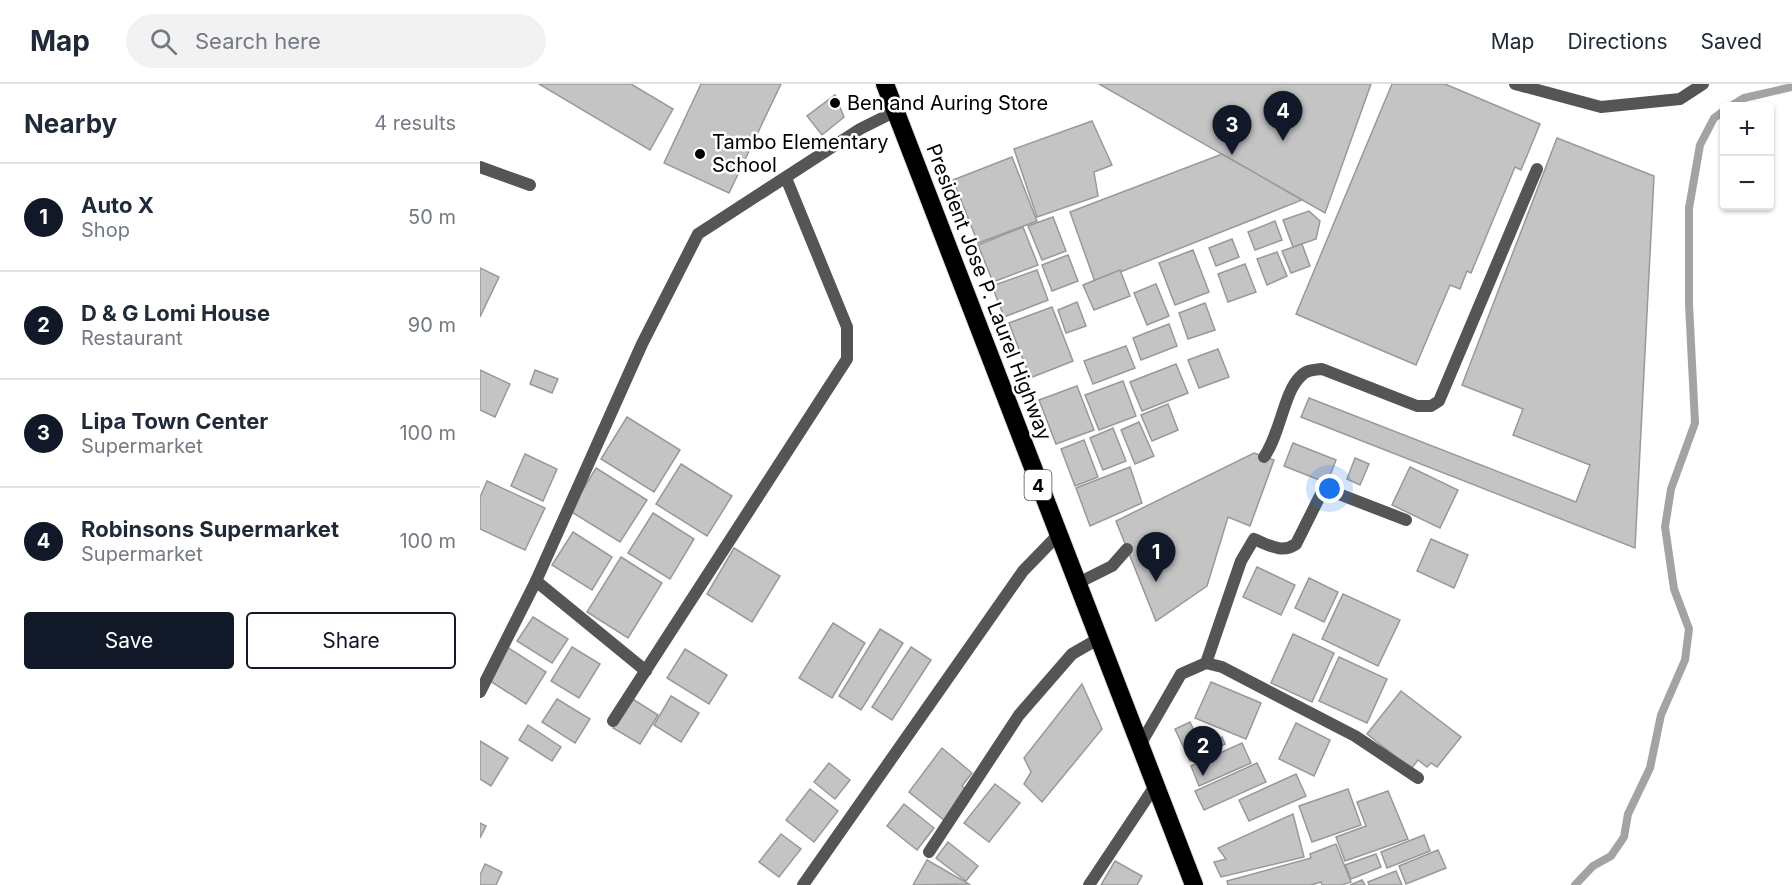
<!DOCTYPE html>
<html lang="en">
<head>
<meta charset="utf-8">
<style>
	body { margin:0; font-family:Inter,sans-serif; background:#f2f2f3; color:#1f2937 }
	.controls { position:absolute; right:18px; top:18px; display:grid; overflow:hidden; border-radius:6px; box-shadow:0 2px 4px #0004 }
	.controls button { width:54px; height:54px; display:grid; place-items:center; padding:0; border:0; border-bottom:2px solid #e0e1e3; background:#fff; color:#1f2937; font:30px sans-serif }
	.you { position:absolute; left:850px; top:405px; width:21px; height:21px; margin:-15px; border:4px solid #fff; border-radius:50%; background:#1a73e8; box-shadow:0 0 0 9px #1a73e833 }
	.badge { display:grid; place-items:center; width:39px; height:39px; border-radius:50%; background:#111827; color:#fff; font-size:20px; font-weight:700 }
	.pin { position:absolute; translate:-50% -50px; filter:drop-shadow(0 2px 3px #0008) }
	.pin::after { content:''; position:absolute; top:32px; width:21px; height:18px; background:inherit; clip-path:polygon(0 0,100% 0,50% 100%) }
	.list { margin:0; padding:0; list-style:none }
	h2 { display:flex; justify-content:space-between; align-items:center; height:78px; margin:0; padding:0 24px; font-size:26px }
	h2 small { font-size:20px; font-weight:400; color:#747a83 }
	.list li { display:grid; grid-template-columns:39px 1fr auto; gap:18px; align-items:center; box-sizing:border-box; height:108px; padding:0 24px; border-top:2px solid #e0e1e3 }
	.list b { display:block; font-size:22px; white-space:nowrap }
	.list p { margin:0; font-size:20px; white-space:nowrap; color:#747a83 }
	.list em { font-size:20px; font-style:normal; color:#747a83 }
	.actions { display:flex; gap:12px; padding:18px 24px }
	.actions a { flex:1; padding:14px 0; border:2px solid #111827; border-radius:6px; text-align:center; font-size:21px; color:#111827 }
	.actions .main { background:#111827; color:#fff }
	.icon { flex:none; width:33px; height:33px; fill:none; stroke:currentColor; stroke-width:2; stroke-linecap:round; stroke-linejoin:round }
	.map { position:relative; flex:none; width:1312px; height:801px; overflow:hidden }
	header { display:flex; align-items:center; gap:36px; box-sizing:border-box; height:84px; padding:0 30px; background:#fff; border-bottom:2px solid #e0e1e3 }
	header strong { font-size:28px }
	nav { display:flex; gap:33px; margin-inline-start:auto; font-size:21px }
	.search { width:420px; height:54px; background:#f2f2f3; display:flex; align-items:center; gap:15px; box-sizing:border-box; padding:0 21px; border-radius:33px; color:#747a83; font-size:22px }
	main { display:flex }
	aside { flex:1; background:#fff }
	.map>svg:first-child { display:block }
</style>
</head>
<body>
<header>
<strong>Map</strong>
<div class="search"><svg class="icon" aria-label="search" viewBox="0 0 24 24"><circle cx="10" cy="10" r="6"/><path d="M15 15l6 6"/></svg>Search here</div>
<nav><a>Map</a><a>Directions</a><a>Saved</a></nav>
</header>
<main>
<aside>
<h2>Nearby<small>4 results</small></h2>
<ul class="list">
<li><span class="badge">1</span><div><b>Auto X</b><p>Shop</p></div><em>50 m</em></li>
<li><span class="badge">2</span><div><b>D &amp; G Lomi House</b><p>Restaurant</p></div><em>90 m</em></li>
<li><span class="badge">3</span><div><b>Lipa Town Center</b><p>Supermarket</p></div><em>100 m</em></li>
<li><span class="badge">4</span><div><b>Robinsons Supermarket</b><p>Supermarket</p></div><em>100 m</em></li>
</ul>
<div class="actions"><a class="main">Save</a><a>Share</a></div>
</aside>
<div class="map">
<svg width="1312" height="801" viewBox="0 0 1312 801">
	<rect width="100%" height="100%" fill="#fff"/>
	<g fill="none" stroke-linecap="round" stroke-linejoin="round">
		<!-- stream -->
		<g stroke="#a3a3a3" stroke-width="8">
			<polyline points="1251,22 1264,14 1312,3"/>
			<polyline points="1095,801 1113,782 1131,772 1144,753 1148,730 1170,684 1181,631 1205,576 1209,545 1194,505 1185,443 1191,405 1215,339 1209,220 1209,124 1220,61 1234,34 1244,27"/>
		</g>
	</g>
	<!-- building -->
	<g fill="#c4c4c4" stroke="#999" stroke-width="1.5">
		<polygon points="59,0 151,0 193,25 170,66"/>
		<polygon points="221,0 301,0 249,109 184,79"/>
		<polygon points="619,0 891,0 845,129"/>
		<polygon points="912,0 965,0 1060,40 1041,86 1035,83 991,189 987,187 980,205 970,201 936,281 816,230"/>
		<polygon points="355,11 364,33 342,51 327,32"/>
		<polygon points="612,37 632,81 614,88 618,112 557,133 534,65"/>
		<polygon points="1077,54 1174,92 1155,464 821,333 829,314 1096,418 1110,381 1033,351 1043,325 982,301"/>
		<polygon points="742,70 822,116 615,198 590,128"/>
		<polygon points="532,73 557,137 498,159 473,96"/>
		<polygon points="829,127 840,137 836,155 813,163 803,136"/>
		<polygon points="573,133 586,167 562,176 548,142"/>
		<polygon points="795,137 802,156 775,166 768,148"/>
		<polygon points="543,143 558,181 513,198 498,161"/>
		<polygon points="752,155 759,173 736,182 729,164"/>
		<polygon points="822,160 830,182 811,189 802,167"/>
		<polygon points="713,166 729,208 695,221 679,179"/>
		<polygon points="797,168 807,192 787,201 777,175"/>
		<polygon points="588,171 598,197 572,207 562,181"/>
		<polygon points="765,180 776,208 748,218 738,190"/>
		<polygon points="0,184 19,193 0,233"/>
		<polygon points="557,186 568,216 524,233 512,202"/>
		<polygon points="640,186 650,212 614,226 603,201"/>
		<polygon points="676,200 689,232 667,241 654,209"/>
		<polygon points="597,218 606,242 586,249 578,226"/>
		<polygon points="725,219 735,246 708,255 699,229"/>
		<polygon points="572,223 593,277 550,294 529,239"/>
		<polygon points="689,240 697,262 661,276 653,254"/>
		<polygon points="646,262 655,284 613,300 604,277"/>
		<polygon points="738,265 749,293 719,304 708,276"/>
		<polygon points="696,280 708,309 662,327 650,298"/>
		<polygon points="0,286 30,300 15,333 0,326"/>
		<polygon points="55,286 78,295 72,309 50,300"/>
		<polygon points="643,297 656,332 619,346 605,311"/>
		<polygon points="597,302 614,346 576,360 559,316"/>
		<polygon points="688,320 698,346 672,357 661,331"/>
		<polygon points="147,333 200,366 174,408 121,375"/>
		<polygon points="659,338 674,372 655,380 641,346"/>
		<polygon points="633,344 646,377 623,386 610,354"/>
		<polygon points="604,356 618,393 595,402 581,365"/>
		<polygon points="813,359 856,376 847,399 804,382"/>
		<polygon points="774,369 794,376 770,442 748,433 727,502 676,537 636,437"/>
		<polygon points="45,370 77,385 63,417 31,402"/>
		<polygon points="875,374 889,380 880,401 867,395"/>
		<polygon points="201,380 252,412 227,452 176,420"/>
		<polygon points="650,383 662,419 610,442 596,404"/>
		<polygon points="930,383 978,406 960,444 912,421"/>
		<polygon points="116,384 167,416 140,458 90,427"/>
		<polygon points="7,397 65,424 45,466 0,445 0,413"/>
		<polygon points="173,429 214,455 190,495 148,469"/>
		<polygon points="93,448 132,473 112,506 72,481"/>
		<polygon points="951,455 988,471 974,504 937,487"/>
		<polygon points="254,464 300,492 272,538 227,510"/>
		<polygon points="141,473 182,499 148,554 107,528"/>
		<polygon points="777,483 815,501 801,531 763,513"/>
		<polygon points="829,494 858,508 844,538 815,524"/>
		<polygon points="863,510 920,536 898,582 842,555"/>
		<polygon points="53,533 88,555 72,579 37,557"/>
		<polygon points="353,539 385,559 352,614 319,594"/>
		<polygon points="400,545 423,559 381,626 359,612"/>
		<polygon points="813,550 854,569 832,618 791,599"/>
		<polygon points="27,563 66,588 46,620 7,595"/>
		<polygon points="92,563 120,580 99,614 71,597"/>
		<polygon points="431,563 451,576 412,636 392,623"/>
		<polygon points="205,565 247,591 229,620 187,594"/>
		<polygon points="859,573 907,595 887,639 839,617"/>
		<polygon points="731,598 781,619 766,655 715,634"/>
		<polygon points="602,600 622,645 562,718 544,700 551,688 544,674"/>
		<polygon points="921,607 981,653 957,683 951,679 947,683 938,676 931,685 887,650"/>
		<polygon points="191,612 219,629 201,658 174,641"/>
		<polygon points="151,614 178,631 160,660 133,644"/>
		<polygon points="77,615 110,635 95,659 62,638"/>
		<polygon points="710,638 716,651 728,646 733,658 742,653 745,660 736,664 738,668 710,677 695,645"/>
		<polygon points="816,639 850,656 834,692 799,675"/>
		<polygon points="48,641 81,663 72,677 39,656"/>
		<polygon points="0,657 28,674 11,702 0,695"/>
		<polygon points="762,659 771,679 719,702 711,682"/>
		<polygon points="462,664 492,689 482,702 486,706 465,737 429,708"/>
		<polygon points="349,679 370,696 355,715 334,698"/>
		<polygon points="777,679 786,698 724,726 715,707"/>
		<polygon points="816,690 826,712 769,737 759,716"/>
		<polygon points="515,700 540,719 509,758 484,739"/>
		<polygon points="330,705 358,727 334,758 306,736"/>
		<polygon points="868,705 881,741 832,758 819,722"/>
		<polygon points="908,707 928,755 865,777 856,753 886,742 877,718"/>
		<polygon points="424,720 454,744 437,766 407,742"/>
		<polygon points="813,730 824,773 741,793 734,778 746,775 738,764"/>
		<polygon points="0,739 6,742 0,754"/>
		<polygon points="301,750 321,765 299,793 279,778"/>
		<polygon points="944,751 950,767 907,784 901,768"/>
		<polygon points="468,758 498,782 486,797 456,774"/>
		<polygon points="856,760 871,798 862,801 842,801 841,798 831,801 748,801 747,797 831,774 830,770"/>
		<polygon points="958,766 966,784 926,800 919,782"/>
		<polygon points="896,770 901,783 871,795 865,781"/>
		<polygon points="447,776 489,800 433,801"/>
		<polygon points="635,777 662,792 657,801 621,801"/>
		<polygon points="5,780 22,788 16,801 0,801 0,791"/>
		<polygon points="916,787 922,801 889,801 888,798"/>
		<polygon points="882,796 885,801 870,801"/>
	</g>
	<g fill="none" stroke-linecap="round" stroke-linejoin="round">
		<!-- highway casing -->
		<g stroke="#dbdbdb" stroke-width="20">
			<polyline id="highway" points="405,0 714,801"/>
		</g>
		<!-- lane -->
		<g stroke="#555" stroke-width="12">
			<polyline points="1035,0 1121,23 1200,15 1223,0"/>
			<polyline points="0,83 50,101"/>
			<path d="M784 373C800 351 804 308 820 293 826 286 833 286 842 285L937 322H951L959 317 1057 85"/>
			<polyline points="596,500 632,482 647,465"/>
			<polyline points="609,801 675,702"/>
		</g>
		<!-- street -->
		<g stroke="#555" stroke-width="12">
			<polyline points="56,497 166,587"/>
			<path d="M726 579 761 477 774 455C789 461 802 470 816 460L842 408 851 407 926 436"/>
			<polyline points="0,608 56,497 162,260 218,150 380,45 416,27"/>
			<polyline points="133,637 367,275 367,243 306,94"/>
			<polyline points="660,661 701,590 726,579 742,583 875,652 938,694"/>
			<polyline points="449,768 539,631 592,570 618,555"/>
			<polyline points="323,801 543,487 577,452"/>
		</g>
		<!-- highway -->
		<use href="#highway" stroke="#000" stroke-width="18"/>
	</g>
	<!-- markers -->
	<g fill="#000" stroke="#fff" stroke-width="2">
		<circle cx="355" cy="19" r="6"/>
		<circle cx="220" cy="70" r="6"/>
	</g>
	<g text-anchor="middle" dominant-baseline="central" stroke-width="5" stroke-linejoin="round" paint-order="stroke">
		<!-- shield labels -->
		<rect fill="#fff" stroke="#4c4c4c" stroke-width="1.5" x="544.5" y="386" width="27" height="30" rx="4.5"/>
		<g font-size="18" font-weight="bold" fill="#000">
			<text x="558" y="401">4</text>
		</g>
		<!-- poi labels -->
		<g font-size="20" fill="#000" stroke="#fff" text-anchor="start">
			<text x="367" y="19">Ben and Auring Store</text>
			<text x="232" y="58">Tambo Elementary<tspan x="232" dy="23">School</tspan></text>
		</g>
		<!-- street labels -->
		<g font-size="20" fill="#000" stroke="#fff">
			<text transform="translate(509 208) rotate(69)">President Jose P. Laurel Highway</text>
		</g>
	</g>
</svg>
<div class="controls">
<button>+</button>
<button>−</button>
</div>
<div class="you"></div>
<div class="pin badge" style="left:676px;top:498px">1</div>
<div class="pin badge" style="left:723px;top:692px">2</div>
<div class="pin badge" style="left:752px;top:71px">3</div>
<div class="pin badge" style="left:803px;top:57px">4</div>
</div>
</main>
</body>
</html>
